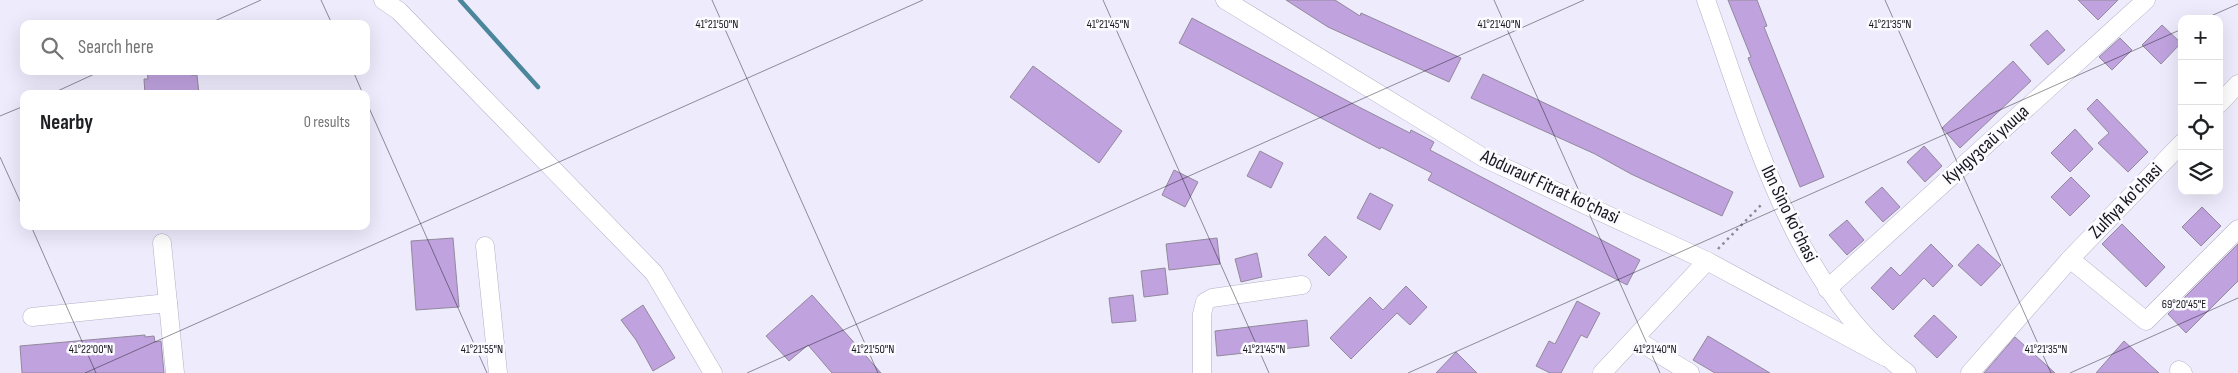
<!DOCTYPE html>
<html lang="en">
<head>
<meta charset="utf-8">
<style>
	body { margin:0; font-family:"Sofia Sans Condensed",sans-serif; background:#f2f2f2; color:#202124 }
	.controls { position:absolute; right:15px; top:15px; display:grid; overflow:hidden; border-radius:10px; box-shadow:0 5px 20px #0002 }
	.controls button { width:45px; height:45px; display:grid; place-items:center; padding:0; border:0; border-bottom:1px solid #e0e0e0; background:#fff; color:#202124; font:25px sans-serif }
	.list { margin:0; padding:0; list-style:none }
	h2 { display:flex; justify-content:space-between; align-items:center; height:65px; margin:0; padding:0 20px; font-size:21px }
	h2 small { font-size:16px; font-weight:400; color:#757577 }
	.icon { flex:none; width:28px; height:28px; fill:none; stroke:currentColor; stroke-width:2; stroke-linecap:round; stroke-linejoin:round }
	.map { position:relative; flex:none; width:2238px; height:373px; overflow:hidden }
	.search { position:absolute; background:#fff; box-shadow:0 5px 20px #0002; left:20px; top:20px; width:350px; height:55px; display:flex; align-items:center; gap:12px; box-sizing:border-box; padding:0 18px; border-radius:10px; color:#757577; font-size:19px }
	.panel { position:absolute; background:#fff; box-shadow:0 5px 20px #0002; left:20px; top:90px; width:350px; height:140px; border-radius:10px }
	.map>svg:first-child { display:block }
</style>
</head>
<body>
<div class="map">
<svg width="2238" height="373" viewBox="0 0 2238 373">
	<rect width="100%" height="100%" fill="#eeebfd"/>
	<g fill="none" stroke-linecap="round" stroke-linejoin="round">
		<!-- stream -->
		<polyline stroke="#4c869b" stroke-width="4.5" points="460,0 538,87"/>
	</g>
	<!-- building -->
	<g fill="#bfa2de" stroke="#92899c">
		<polygon points="1286,0 1335,0 1360,16 1361,13 1461,58 1449,82 1328,27"/>
		<polygon points="1728,0 1757,0 1767,26 1764,27 1824,177 1800,187 1748,58 1751,57"/>
		<polygon points="2078,0 2118,0 2098,20"/>
		<polygon points="1192,18 1357,106 1410,133 1411,130 1434,142 1430,150 1640,260 1627,285 1428,180 1432,173 1381,147 1380,149 1357,137 1179,43"/>
		<polygon points="2162,25 2181,43 2161,64 2142,45"/>
		<polygon points="2047,30 2065,50 2048,65 2030,45"/>
		<polygon points="2120,38 2132,50 2112,70 2099,57"/>
		<polygon points="2013,61 2031,81 1960,148 1942,128"/>
		<polygon points="1033,66 1122,131 1099,163 1010,97"/>
		<polygon points="147,71 191,71 191,75 197,75 199,94 145,94 144,79 148,79"/>
		<polygon points="1483,74 1733,192 1722,216 1631,174 1595,154 1471,98"/>
		<polygon points="2097,99 2148,152 2128,172 2098,143 2109,133 2087,109"/>
		<polygon points="2075,129 2093,149 2070,172 2051,153"/>
		<polygon points="1924,146 1942,166 1925,182 1907,162"/>
		<polygon points="1260,151 1283,163 1271,188 1247,176"/>
		<polygon points="1174,170 1198,182 1185,207 1162,195"/>
		<polygon points="2071,177 2090,196 2070,216 2051,197"/>
		<polygon points="1882,187 1900,207 1883,222 1865,202"/>
		<polygon points="1370,193 1393,205 1380,230 1357,218"/>
		<polygon points="2202,207 2221,226 2201,246 2182,227"/>
		<polygon points="1847,220 1864,240 1847,255 1829,235"/>
		<polygon points="2122,224 2165,267 2146,287 2102,244"/>
		<polygon points="1325,236 1347,257 1329,276 1308,255"/>
		<polygon points="453,238 459,307 416,310 411,241"/>
		<polygon points="1217,238 1220,264 1169,270 1166,244"/>
		<polygon points="1931,244 1953,266 1933,287 1924,278 1893,310 1871,288 1891,267 1900,276"/>
		<polygon points="1978,244 2001,265 1981,286 1958,265"/>
		<polygon points="2238,244 2238,281 2186,333 2168,314"/>
		<polygon points="1257,253 1262,277 1241,282 1235,259"/>
		<polygon points="1165,268 1168,294 1144,297 1141,271"/>
		<polygon points="1406,286 1427,307 1410,325 1397,313 1351,359 1330,338 1370,297 1383,310"/>
		<polygon points="812,295 881,373 832,373 808,345 789,361 766,336"/>
		<polygon points="1133,295 1136,321 1112,323 1109,298"/>
		<polygon points="1577,301 1600,313 1587,338 1581,335 1561,373 1550,373 1536,366 1549,341 1555,344"/>
		<polygon points="643,305 675,358 653,371 636,340 621,320"/>
		<polygon points="1934,315 1957,337 1937,358 1914,336"/>
		<polygon points="1307,320 1309,346 1217,356 1215,331"/>
		<polygon points="145,335 145,337 154,336 155,342 161,341 164,373 22,373 20,346"/>
		<polygon points="1708,336 1770,373 1715,373 1693,360"/>
		<polygon points="2015,337 2055,373 1984,373"/>
		<polygon points="2124,341 2159,373 2096,373"/>
		<polygon points="1456,352 1477,373 1436,373"/>
	</g>
	<g fill="none" stroke-linecap="round" stroke-linejoin="round">
		<!-- minor casing -->
		<g stroke="#b4b0c5" stroke-width="19">
			<g id="minor">
				<polyline points="383,0 399,11 654,273 713,373"/>
				<polyline points="1225,0 1484,158 1707,261 1885,357"/>
				<path d="M1706 0C1752 127 1793 289 1907 373"/>
				<polyline points="2219,104 2238,84"/>
				<polyline points="162,243 175,373"/>
				<polyline points="485,246 498,373"/>
				<polyline points="2070,259 2146,321 2238,229"/>
				<polyline points="1827,289 2146,0"/>
				<polyline points="32,317 168,303"/>
				<polyline points="1635,339 1690,373"/>
				<polyline points="2179,370 2183,373"/>
				<polyline points="1202,373 1202,314 1205,302 1212,298 1302,285"/>
				<polyline points="1602,373 1707,261"/>
				<polyline points="1970,373 2070,259 2182,143"/>
			</g>
		</g>
		<!-- path -->
		<polyline stroke="#8c8a97" stroke-width="2.5" stroke-dasharray="2.5 4" stroke-linecap="butt" points="1718,249 1763,203"/>
		<!-- minor -->
		<use href="#minor" stroke="#fff" stroke-width="18"/>
	</g>
	<!-- ticks -->
	<path fill="none" stroke="#17161d" stroke-width="1" stroke-opacity="0.45" d="M321 0 332 24M712 0 878 373M1103 0 1269 373M1494 0 1660 373M1885 0 2051 373M2204 19 2238 4M208 24 261 0M353 71 363 94M51 94 101 71M366 101 487 373M0 116 24 106M0 157 24 210M31 226 96 373M85 373 923 0M747 373 1584 0M1408 373 2182 29M2070 373 2238 298"/>
	<g text-anchor="middle" dominant-baseline="central" stroke-width="5" stroke-linejoin="round" paint-order="stroke">
		<!-- street labels -->
		<g font-size="19" fill="#17161d" stroke="#fbfbff">
			<text transform="translate(1986 145) rotate(-42)">Кундузсай улица</text>
			<text transform="translate(1550 187) rotate(25)">Abdurauf Fitrat ko'chasi</text>
			<text transform="translate(2126 201) rotate(-46)">Zulfiya ko'chasi</text>
			<text transform="translate(1789 214) rotate(64)">Ibn Sino ko'chasi</text>
		</g>
	</g>
	<g font-size="12" text-anchor="middle" fill="#17161d" stroke="#fbfbff" stroke-width="5" stroke-linejoin="round" paint-order="stroke">
		<text x="717" y="28">41°21'50"N</text>
		<text x="1108" y="28">41°21'45"N</text>
		<text x="1499" y="28">41°21'40"N</text>
		<text x="1890" y="28">41°21'35"N</text>
		<text x="2184" y="308">69°20'45"E</text>
		<text x="91" y="353">41°22'00"N</text>
		<text x="482" y="353">41°21'55"N</text>
		<text x="873" y="353">41°21'50"N</text>
		<text x="1264" y="353">41°21'45"N</text>
		<text x="1655" y="353">41°21'40"N</text>
		<text x="2046" y="353">41°21'35"N</text>
	</g>
</svg>
<div class="controls">
<button>+</button>
<button>−</button>
<button><svg class="icon" aria-label="locate" viewBox="0 0 24 24"><circle cx="12" cy="12" r="6"/><path d="M12 2v4M12 18v4M2 12h4M18 12h4"/></svg></button>
<button><svg class="icon" aria-label="layers" viewBox="0 0 24 24"><path d="M12 4l9 5-9 5-9-5zM3 14l9 5 9-5"/></svg></button>
</div>
<div class="search"><svg class="icon" aria-label="search" viewBox="0 0 24 24"><circle cx="10" cy="10" r="6"/><path d="M15 15l6 6"/></svg>Search here</div>
<section class="panel">
<h2>Nearby<small>0 results</small></h2>
<ul class="list">
</ul>
</section>
</div>
</body>
</html>
